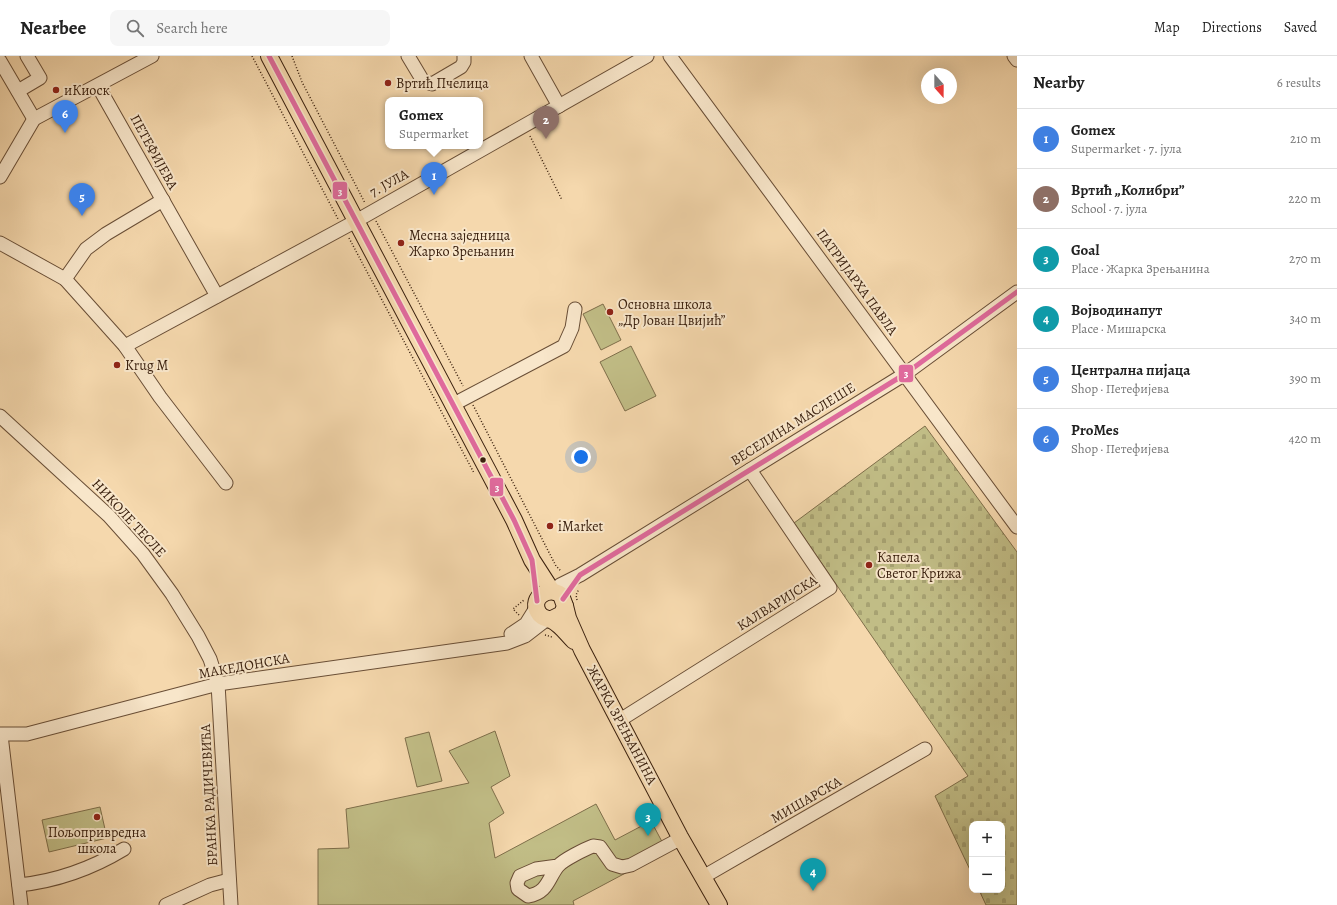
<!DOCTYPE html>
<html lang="en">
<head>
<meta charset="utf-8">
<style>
	body { margin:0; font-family:Alegreya,serif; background:#f6f6f6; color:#222 }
	.controls { position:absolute; right:12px; bottom:12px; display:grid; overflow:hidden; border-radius:8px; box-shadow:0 4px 16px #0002 }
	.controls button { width:36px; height:36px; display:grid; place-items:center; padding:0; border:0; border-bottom:1px solid #e0e0e0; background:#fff; color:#222; font:20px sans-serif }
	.compass { position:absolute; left:921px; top:12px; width:36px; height:36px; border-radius:50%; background:#fff; box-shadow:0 4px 16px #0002; rotate:159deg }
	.you { position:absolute; left:581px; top:401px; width:14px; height:14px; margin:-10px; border:3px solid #fff; border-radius:50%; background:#1a73e8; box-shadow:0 0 0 6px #1a73e833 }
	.badge { display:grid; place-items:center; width:26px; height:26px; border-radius:50%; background:#8f2418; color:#fff; font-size:13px; font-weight:700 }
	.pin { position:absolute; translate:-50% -33px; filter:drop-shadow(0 1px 2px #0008) }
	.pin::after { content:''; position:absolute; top:21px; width:14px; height:12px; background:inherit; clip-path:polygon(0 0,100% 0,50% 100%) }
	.popup { position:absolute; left:385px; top:41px; width:98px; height:52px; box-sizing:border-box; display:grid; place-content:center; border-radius:8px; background:#fff; filter:drop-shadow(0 1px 3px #0005); font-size:13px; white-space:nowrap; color:#767676 }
	.popup b { font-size:15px; color:#222 }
	.popup::after { content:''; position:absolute; left:50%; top:100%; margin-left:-8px; border:8px solid transparent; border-top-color:#fff }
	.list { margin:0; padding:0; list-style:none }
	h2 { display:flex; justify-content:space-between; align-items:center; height:52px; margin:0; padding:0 16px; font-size:17px }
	h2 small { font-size:13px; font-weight:400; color:#767676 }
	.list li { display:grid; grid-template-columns:26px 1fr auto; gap:12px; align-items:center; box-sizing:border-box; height:60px; padding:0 16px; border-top:1px solid #e0e0e0 }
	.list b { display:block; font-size:15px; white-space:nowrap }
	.list p { margin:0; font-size:13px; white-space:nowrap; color:#767676 }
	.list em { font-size:13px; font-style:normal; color:#767676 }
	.icon { flex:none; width:22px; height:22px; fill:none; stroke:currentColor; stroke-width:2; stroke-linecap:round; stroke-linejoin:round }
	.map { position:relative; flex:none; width:1017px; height:849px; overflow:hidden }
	header { display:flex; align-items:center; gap:24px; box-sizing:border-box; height:56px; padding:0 20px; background:#fff; border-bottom:1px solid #e0e0e0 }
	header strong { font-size:19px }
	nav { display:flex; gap:22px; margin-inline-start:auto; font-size:14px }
	.search { width:280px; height:36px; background:#f6f6f6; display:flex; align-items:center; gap:10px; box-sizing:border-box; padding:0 14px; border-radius:8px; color:#767676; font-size:15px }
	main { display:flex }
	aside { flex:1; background:#fff }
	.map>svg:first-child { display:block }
</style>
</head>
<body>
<header>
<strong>Nearbee</strong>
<div class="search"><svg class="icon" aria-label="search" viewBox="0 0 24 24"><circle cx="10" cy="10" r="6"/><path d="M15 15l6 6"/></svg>Search here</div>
<nav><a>Map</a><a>Directions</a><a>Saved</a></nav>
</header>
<main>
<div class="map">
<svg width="1017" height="849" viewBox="0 0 1017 849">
	<defs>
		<pattern id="cemetery-stones" width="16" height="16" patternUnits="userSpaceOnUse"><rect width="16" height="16" fill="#c1bd86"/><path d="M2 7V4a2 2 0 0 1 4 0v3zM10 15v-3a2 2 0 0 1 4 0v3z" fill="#a7a272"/></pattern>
	</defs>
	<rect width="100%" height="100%" fill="#f5d8ad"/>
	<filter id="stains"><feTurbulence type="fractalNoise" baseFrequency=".005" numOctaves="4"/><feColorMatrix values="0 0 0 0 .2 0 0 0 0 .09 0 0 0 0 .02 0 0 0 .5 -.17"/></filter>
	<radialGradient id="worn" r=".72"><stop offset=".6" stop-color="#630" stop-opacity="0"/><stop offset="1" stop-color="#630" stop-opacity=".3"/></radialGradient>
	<!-- green -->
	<g fill="#c1bd86" stroke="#7e6e4a">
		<polygon points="603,248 621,284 601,294 583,258"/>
		<polygon points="631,290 656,340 625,355 600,306"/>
		<polygon points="495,675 510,720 491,731 504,757 489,767 495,802 596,748 615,784 651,765 667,795 573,845 574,849 318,849 318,793 349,792 346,753 469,727 449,695"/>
		<polygon points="429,676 442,725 417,731 405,682"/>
		<polygon points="100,751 107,782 49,796 42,764"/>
	</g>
	<!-- cemetery -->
	<polygon fill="url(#cemetery-stones)" stroke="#7e6e4a" points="925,370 1017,496 1017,849 986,849 979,834 1002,834 1002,768 972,768 972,818 935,740 968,720 794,467"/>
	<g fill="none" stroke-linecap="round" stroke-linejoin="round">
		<!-- minor casing -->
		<g stroke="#694e36" stroke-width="15">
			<g id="minor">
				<polyline points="408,0 423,25 432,28 461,11 464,6 464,0"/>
				<polyline points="531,0 559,50"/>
				<polyline points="670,0 1017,471"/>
				<polyline points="1014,0 1017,4"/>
				<polyline points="0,5 34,63"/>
				<polyline points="98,30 217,240"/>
				<polyline points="18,35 40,22 27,0"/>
				<polyline points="0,121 34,63 152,0"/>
				<polyline points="0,187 65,223 125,290 160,341 226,427"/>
				<polyline points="65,223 86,193 106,178 163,144"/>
				<polyline points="125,290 356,165 647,0"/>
				<polyline points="452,349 564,290 572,272 575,253"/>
				<polyline points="0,360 109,460 143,498 172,538 198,580 210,603 218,628 231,849"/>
				<polyline points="554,535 560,529 580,519 905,318 1017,236"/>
				<polyline points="511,578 526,568 536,552"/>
				<polyline points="620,664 830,532 750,414"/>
				<polyline points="0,678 27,678 218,628 507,587 525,580 547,563"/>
				<polyline points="1,679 21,849"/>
				<path d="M558 810 536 813 520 820 517 827 518 833 528 840C548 837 548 822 558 810 563 804 585 793 593 790L600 791 612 808 622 811 631 809 674 786 680 781"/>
				<polyline points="703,821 925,693"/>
				<path d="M19 829C57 825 91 813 124 793"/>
				<polyline points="166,849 210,829 229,824"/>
			</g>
		</g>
		<!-- major casing -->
		<g stroke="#3a200e" stroke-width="18">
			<g id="major">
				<polyline points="269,0 514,464 532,504 552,535"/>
				<polyline points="565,550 568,562 582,594 680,781 719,849"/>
				<path d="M550 564 562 558 565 550 561 539C549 530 530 541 538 556 541 562 546 562 551 564 560 568 567 578 574 585"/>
			</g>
		</g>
		<!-- path -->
		<g stroke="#3a200e" stroke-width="1.5" stroke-dasharray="1 2" stroke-linecap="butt">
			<polyline points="252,0 338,163"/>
			<polyline points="292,0 302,26 365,147"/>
			<polyline points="530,80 562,144"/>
			<polyline points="376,165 463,330"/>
			<polyline points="349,182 474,417"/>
			<polyline points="473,349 556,510 561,515"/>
			<polyline points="577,544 576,539 579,533"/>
			<polyline points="519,559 513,553 524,544"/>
			<polyline points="545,579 552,581"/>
		</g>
		<!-- minor -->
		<use href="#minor" stroke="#f8e6ca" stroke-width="13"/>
		<!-- major -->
		<use href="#major" stroke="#f5d8ad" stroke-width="16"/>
		<!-- bus-1 casing -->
		<g stroke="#f8e6ca" stroke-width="8">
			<g id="bus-1">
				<polyline points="269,0 514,464 532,504 537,545"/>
				<polyline points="563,543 580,519 905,318 1017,236"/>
			</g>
		</g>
		<!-- bus-1 -->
		<use href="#bus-1" stroke="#df6a9c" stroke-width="5"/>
	</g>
	<!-- markers -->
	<g fill="#8f2418" stroke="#f8e6ca" stroke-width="1.5">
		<circle cx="388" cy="27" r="4"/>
		<circle cx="56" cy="34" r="4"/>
		<circle cx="401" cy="187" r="4"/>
		<circle cx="610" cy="256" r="4"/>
		<circle cx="117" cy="309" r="4"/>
		<circle cx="550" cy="470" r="4"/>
		<circle cx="869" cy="509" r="4"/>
		<circle cx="97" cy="761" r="4"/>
	</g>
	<circle fill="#3a200e" stroke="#f8e6ca" stroke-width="1.5" cx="483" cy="404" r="3.5"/>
	<g text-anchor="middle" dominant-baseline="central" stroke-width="4" stroke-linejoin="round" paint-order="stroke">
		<!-- poi labels -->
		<g font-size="14" fill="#3a200e" stroke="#f8e6ca" text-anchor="start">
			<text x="396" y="27">Вртић Пчелица</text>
			<text x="64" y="34">иКиоск</text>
			<text x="409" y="179">Месна заједница<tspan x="409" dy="16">Жарко Зрењанин</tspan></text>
			<text x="618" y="248">Основна школа<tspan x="618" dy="16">„Др Јован Цвијић”</tspan></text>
			<text x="125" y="309">Krug M</text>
			<text x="558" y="470">iMarket</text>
			<text x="877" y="501">Капела<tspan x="877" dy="16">Светог Крижа</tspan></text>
			<text x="97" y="776" text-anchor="middle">Пољопривредна<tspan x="97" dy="16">школа</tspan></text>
		</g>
		<!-- street labels -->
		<g font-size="14" fill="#3a200e" stroke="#f8e6ca">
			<text transform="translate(154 96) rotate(61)">ПЕТЕФИЈЕВА</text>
			<text transform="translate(389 127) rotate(-29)">7. ЈУЛА</text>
			<text transform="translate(857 226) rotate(54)">ПАТРИЈАРХА ПАВЛА</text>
			<text transform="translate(793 368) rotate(-32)">ВЕСЕЛИНА МАСЛЕШЕ</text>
			<text transform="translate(129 462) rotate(47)">НИКОЛЕ ТЕСЛЕ</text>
			<text transform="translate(777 547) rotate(-32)">КАЛВАРИЈСКА</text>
			<text transform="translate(244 610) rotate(-10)">МАКЕДОНСКА</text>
			<text transform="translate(622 669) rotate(62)">ЖАРКА ЗРЕЊАНИНА</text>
			<text transform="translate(209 739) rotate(-93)">БРАНКА РАДИЧЕВИЋА</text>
			<text transform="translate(806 744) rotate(-30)">МИШАРСКА</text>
		</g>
	</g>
	<g stroke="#f8e6ca" stroke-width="1.5">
		<rect x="332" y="125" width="16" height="19" rx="4" fill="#df6a9c"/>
		<rect x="898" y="308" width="16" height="19" rx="4" fill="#df6a9c"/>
		<rect x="489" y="421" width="15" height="20" rx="4" fill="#df6a9c"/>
	</g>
	<g font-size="11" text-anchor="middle" font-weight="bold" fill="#fff">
		<text x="340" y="139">3</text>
		<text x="906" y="321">3</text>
		<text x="497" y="435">3</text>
	</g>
	<rect width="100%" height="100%" filter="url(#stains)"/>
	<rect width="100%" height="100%" fill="url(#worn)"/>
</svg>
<div class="controls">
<button>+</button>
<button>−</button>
</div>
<svg class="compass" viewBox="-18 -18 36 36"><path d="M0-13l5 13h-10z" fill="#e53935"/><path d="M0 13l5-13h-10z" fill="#767676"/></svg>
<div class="you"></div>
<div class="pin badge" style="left:434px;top:139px;background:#3f7fe0">1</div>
<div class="popup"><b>Gomex</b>Supermarket</div>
<div class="pin badge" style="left:546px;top:83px;background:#8d6e63">2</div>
<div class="pin badge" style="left:648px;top:780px;background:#0f9aa8">3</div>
<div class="pin badge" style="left:813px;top:835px;background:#0f9aa8">4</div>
<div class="pin badge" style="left:82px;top:160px;background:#3f7fe0">5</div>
<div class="pin badge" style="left:65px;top:77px;background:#3f7fe0">6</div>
</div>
<aside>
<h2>Nearby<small>6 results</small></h2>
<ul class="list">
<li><span class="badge" style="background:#3f7fe0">1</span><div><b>Gomex</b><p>Supermarket · 7. јула</p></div><em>210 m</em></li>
<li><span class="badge" style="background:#8d6e63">2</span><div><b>Вртић „Колибри”</b><p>School · 7. јула</p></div><em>220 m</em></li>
<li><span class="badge" style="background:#0f9aa8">3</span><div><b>Goal</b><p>Place · Жарка Зрењанина</p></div><em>270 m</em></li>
<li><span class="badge" style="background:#0f9aa8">4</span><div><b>Војводинапут</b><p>Place · Мишарска</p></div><em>340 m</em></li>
<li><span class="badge" style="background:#3f7fe0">5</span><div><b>Централна пијаца</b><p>Shop · Петефијева</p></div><em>390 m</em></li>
<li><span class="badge" style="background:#3f7fe0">6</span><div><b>ProMes</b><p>Shop · Петефијева</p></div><em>420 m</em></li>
</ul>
</aside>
</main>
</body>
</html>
